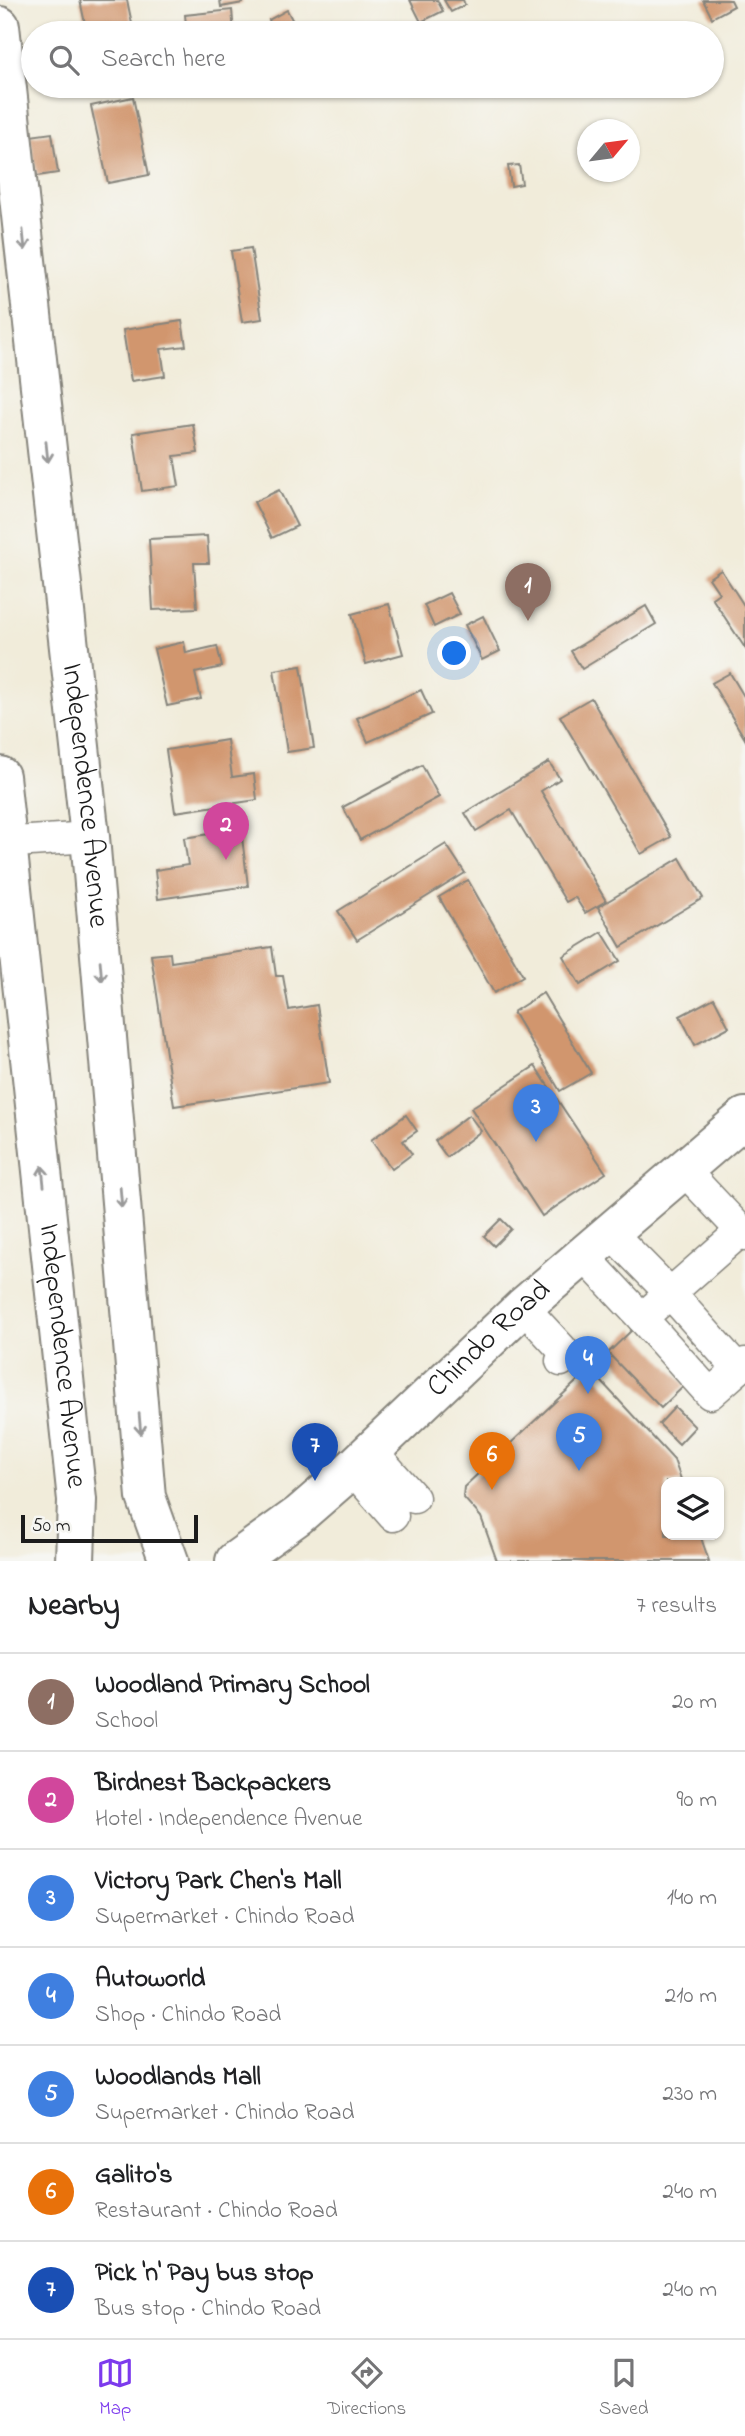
<!DOCTYPE html>
<html lang="en">
<head>
<meta charset="utf-8">
<style>
	body { margin:0; font-family:"Indie Flower",sans-serif; background:#f2f2f2; color:#202124 }
	.controls { position:absolute; right:21px; bottom:21px; display:grid; overflow:hidden; border-radius:14px; box-shadow:0 2px 5px #0004 }
	.controls button { width:63px; height:63px; display:grid; place-items:center; padding:0; border:0; border-bottom:2px solid #e0e0e0; background:#fff; color:#202124; font:35px sans-serif }
	.compass { position:absolute; left:577px; top:119px; width:63px; height:63px; border-radius:50%; background:#fff; box-shadow:0 2px 5px #0004; rotate:61deg }
	.scale { position:absolute; left:21px; bottom:18px; width:177px; box-sizing:border-box; padding-left:7px; border:4px solid #1c1c1c; border-top:0; font-size:19px; line-height:24px; white-space:nowrap; color:#1c1c1c; -webkit-text-stroke:5px #f6f6f2; paint-order:stroke }
	.you { position:absolute; left:455px; top:654px; width:24px; height:24px; margin:-18px; border:5px solid #fff; border-radius:50%; background:#1a73e8; box-shadow:0 0 0 10px #1a73e833 }
	.badge { display:grid; place-items:center; width:46px; height:46px; border-radius:50%; background:#7c3aed; color:#fff; font-size:23px; font-weight:700 }
	.pin { position:absolute; translate:-50% -58px; filter:drop-shadow(0 2px 4px #0008) }
	.pin::after { content:''; position:absolute; top:37px; width:24px; height:21px; background:inherit; clip-path:polygon(0 0,100% 0,50% 100%) }
	.list { margin:0; padding:0; list-style:none }
	h2 { display:flex; justify-content:space-between; align-items:center; height:91px; margin:0; padding:0 28px; font-size:30px }
	h2 small { font-size:23px; font-weight:400; color:#757577 }
	.list li { display:grid; grid-template-columns:46px 1fr auto; gap:21px; align-items:center; box-sizing:border-box; height:98px; padding:0 28px; border-top:2px solid #e0e0e0 }
	.list b { display:block; font-size:26px; white-space:nowrap }
	.list p { margin:0; font-size:23px; white-space:nowrap; color:#757577 }
	.list em { font-size:23px; font-style:normal; color:#757577 }
	.icon { flex:none; width:38px; height:38px; fill:none; stroke:currentColor; stroke-width:2; stroke-linecap:round; stroke-linejoin:round }
	.map { position:relative; flex:none; width:745px; height:1561px; overflow:hidden }
	.search { position:absolute; background:#fff; box-shadow:0 2px 5px #0004; left:21px; right:21px; top:21px; height:77px; display:flex; align-items:center; gap:18px; box-sizing:border-box; padding:0 24px; border-radius:38px; color:#757577; font-size:26px }
	.sheet { height:777px; background:#fff }
	nav { display:flex; justify-content:space-around; align-items:center; box-sizing:border-box; height:98px; border-top:2px solid #e0e0e0; background:#fff; font-size:19px; color:#757577 }
	nav a { display:grid; justify-items:center; gap:4px }
	nav .on { color:#7c3aed }
	.map>svg:first-child { display:block }
</style>
</head>
<body>
<div class="map">
<svg width="745" height="1561" viewBox="0 0 745 1561">
	<rect width="100%" height="100%" fill="#f6f6f2"/>
	<filter id="ink" filterUnits="userSpaceOnUse"><feTurbulence type="fractalNoise" baseFrequency=".0143" numOctaves="2"/><feDisplacementMap in="SourceGraphic" scale="14" xChannelSelector="R" yChannelSelector="G"/><feConvolveMatrix kernelMatrix="1 2 1 2 8 2 1 2 1" color-interpolation-filters="sRGB"/></filter>
	<filter id="wash" filterUnits="userSpaceOnUse"><feTurbulence type="fractalNoise" baseFrequency=".00686" numOctaves="4" result="noise"/><feDisplacementMap in="SourceGraphic" scale="28" xChannelSelector="R" yChannelSelector="G"/><feGaussianBlur stdDeviation="1.57" result="paint"/><feColorMatrix in="noise" values="0 0 0 0 0 0 0 0 0 0 0 0 0 0 0 0 0 1.4 0 .05"/><feComposite in="paint" operator="in"/></filter>
	<g filter="url(#wash)">
		<rect width="100%" height="100%" fill="#f1ecda"/>
		<g id="blocks">
			<!-- building -->
			<g fill="#d1966e">
				<polygon points="80,0 127,0 134,33 87,33"/>
				<polygon points="220,0 242,0 243,3 221,7"/>
				<polygon points="410,0 437,0 443,11 421,22"/>
				<polygon points="444,0 463,0 465,5 451,12"/>
				<polygon points="703,0 731,0 734,6 712,18"/>
				<polygon points="232,10 234,33 187,33 185,15"/>
				<polygon points="287,10 299,33 276,33 269,20"/>
				<polygon points="133,97 149,175 108,183 91,106"/>
				<polygon points="52,133 58,173 37,176 30,136"/>
				<polygon points="519,165 522,184 511,186 508,166"/>
				<polygon points="251,248 262,319 242,322 231,251"/>
				<polygon points="182,321 186,346 161,349 165,376 131,381 123,330"/>
				<polygon points="193,424 198,453 174,456 179,486 142,491 133,433"/>
				<polygon points="279,490 297,526 272,538 254,502"/>
				<polygon points="207,536 209,563 194,563 197,608 153,610 149,539"/>
				<polygon points="721,570 745,607 745,648 712,598 719,593 709,578"/>
				<polygon points="449,593 460,614 434,627 424,605"/>
				<polygon points="389,604 403,654 366,664 352,614"/>
				<polygon points="646,606 656,624 582,669 571,651"/>
				<polygon points="483,616 500,651 482,660 465,625"/>
				<polygon points="184,642 186,653 217,646 222,667 195,673 201,699 167,706 154,649"/>
				<polygon points="301,666 314,748 287,752 274,670"/>
				<polygon points="730,673 745,698 745,739 712,683"/>
				<polygon points="421,690 432,714 368,742 357,718"/>
				<polygon points="591,698 671,837 641,854 560,716"/>
				<polygon points="227,740 232,777 254,774 257,800 175,812 166,750"/>
				<polygon points="549,762 560,779 541,791 606,901 585,913 575,897 566,902 511,810 476,831 465,813"/>
				<polygon points="422,765 439,797 360,840 343,807"/>
				<polygon points="241,829 248,886 158,899 155,870 188,865 184,838"/>
				<polygon points="446,844 465,873 357,940 338,911"/>
				<polygon points="680,858 703,898 621,947 598,907"/>
				<polygon points="468,880 523,976 494,993 439,897"/>
				<polygon points="602,932 620,961 580,985 563,956"/>
				<polygon points="272,947 276,976 283,976 289,1010 317,1005 329,1083 174,1106 151,955 170,953 171,962"/>
				<polygon points="543,993 591,1073 560,1091 513,1012"/>
				<polygon points="714,998 729,1027 695,1045 680,1016"/>
				<polygon points="535,1066 606,1173 542,1216 471,1108"/>
				<polygon points="406,1115 417,1131 403,1141 412,1154 392,1169 371,1140"/>
				<polygon points="469,1115 481,1131 447,1157 435,1141"/>
				<polygon points="501,1219 511,1229 494,1246 484,1236"/>
				<polygon points="633,1329 685,1385 661,1408 608,1353"/>
				<polygon points="590,1369 674,1460 682,1482 666,1482 666,1535 700,1535 709,1561 497,1561 481,1517 463,1497 464,1487"/>
				<polygon points="675,1407 695,1427 679,1444 659,1424"/>
			</g>
		</g>
	</g>
	<g filter="url(#ink)">
		<use href="#blocks" fill-opacity="0" stroke="#86847b" stroke-width="2"/>
		<g fill="none" stroke-linecap="round" stroke-linejoin="round">
			<!-- minor casing -->
			<g stroke="#86847b" stroke-width="33">
				<g id="minor">
					<polyline points="0,843 90,837"/>
					<polyline points="682,1168 745,1235"/>
					<polyline points="741,1231 642,1318 710,1394 745,1363"/>
					<polyline points="610,1232 670,1293 738,1369"/>
					<polyline points="583,1255 642,1318"/>
					<polyline points="523,1307 562,1349 564,1355 561,1361"/>
					<polyline points="372,1451 414,1498"/>
					<polyline points="352,1469 393,1516"/>
				</g>
			</g>
			<!-- major casing -->
			<g stroke="#86847b" stroke-width="42">
				<g id="major">
					<path id="s1" d="M0 26 90 837 146 1497 169 1561"/>
					<path id="s2" d="M0 776 77 1500 75 1561"/>
					<path id="s3" d="M235 1561 299 1515 352 1469 523 1307 745 1117"/>
				</g>
			</g>
			<!-- minor -->
			<use href="#minor" stroke="#fff" stroke-width="30"/>
			<!-- major -->
			<use href="#major" stroke="#fff" stroke-width="38"/>
		</g>
		<!-- one-way arrows -->
		<defs><path id="oneway-shaft" d="M-6 0H5M1.5-3L5.5 0L1.5 3" fill="none" stroke-width="1.6" stroke-linecap="round" stroke-linejoin="round" transform="scale(1.75)"/></defs>
		<g stroke="#999">
			<use href="#oneway-shaft" transform="translate(24 240) rotate(84)"/>
			<use href="#oneway-shaft" transform="translate(47 452) rotate(84)"/>
			<use href="#oneway-shaft" transform="translate(101 971) rotate(85)"/>
			<use href="#oneway-shaft" transform="translate(43 1176) rotate(-96)"/>
			<use href="#oneway-shaft" transform="translate(121 1197) rotate(85)"/>
			<use href="#oneway-shaft" transform="translate(140 1424) rotate(85)"/>
		</g>
	</g>
	<g text-anchor="middle" dominant-baseline="central" stroke-width="5" stroke-linejoin="round" paint-order="stroke">
		<!-- street labels -->
		<g font-size="30" fill="#1c1c1c" stroke="#f6f6f2">
			<text stroke="none"><textPath href="#s1" startOffset="774">Independence Avenue</textPath></text>
			<text stroke="none"><textPath href="#s3" startOffset="338">Chindo Road</textPath></text>
			<text stroke="none"><textPath href="#s2" startOffset="583">Independence Avenue</textPath></text>
		</g>
	</g>
</svg>
<div class="controls">
<button><svg class="icon" aria-label="layers" viewBox="0 0 24 24"><path d="M12 4l9 5-9 5-9-5zM3 14l9 5 9-5"/></svg></button>
</div>
<svg class="compass" viewBox="-18 -18 36 36"><path d="M0-13l5 13h-10z" fill="#e53935"/><path d="M0 13l5-13h-10z" fill="#757577"/></svg>
<div class="scale">50 m</div>
<div class="you"></div>
<div class="pin badge" style="left:528px;top:621px;background:#8d6e63">1</div>
<div class="pin badge" style="left:226px;top:860px;background:#d1479c">2</div>
<div class="pin badge" style="left:536px;top:1142px;background:#3f7fe0">3</div>
<div class="pin badge" style="left:588px;top:1394px;background:#3f7fe0">4</div>
<div class="pin badge" style="left:579px;top:1471px;background:#3f7fe0">5</div>
<div class="pin badge" style="left:492px;top:1490px;background:#e8710a">6</div>
<div class="pin badge" style="left:315px;top:1481px;background:#1a4fb4">7</div>
<div class="search"><svg class="icon" aria-label="search" viewBox="0 0 24 24"><circle cx="10" cy="10" r="6"/><path d="M15 15l6 6"/></svg>Search here</div>
</div>
<section class="sheet">
<h2>Nearby<small>7 results</small></h2>
<ul class="list">
<li><span class="badge" style="background:#8d6e63">1</span><div><b>Woodland Primary School</b><p>School</p></div><em>20 m</em></li>
<li><span class="badge" style="background:#d1479c">2</span><div><b>Birdnest Backpackers</b><p>Hotel · Independence Avenue</p></div><em>90 m</em></li>
<li><span class="badge" style="background:#3f7fe0">3</span><div><b>Victory Park Chen's Mall</b><p>Supermarket · Chindo Road</p></div><em>140 m</em></li>
<li><span class="badge" style="background:#3f7fe0">4</span><div><b>Autoworld</b><p>Shop · Chindo Road</p></div><em>210 m</em></li>
<li><span class="badge" style="background:#3f7fe0">5</span><div><b>Woodlands Mall</b><p>Supermarket · Chindo Road</p></div><em>230 m</em></li>
<li><span class="badge" style="background:#e8710a">6</span><div><b>Galito's</b><p>Restaurant · Chindo Road</p></div><em>240 m</em></li>
<li><span class="badge" style="background:#1a4fb4">7</span><div><b>Pick 'n' Pay bus stop</b><p>Bus stop · Chindo Road</p></div><em>240 m</em></li>
</ul>
</section>
<nav>
<a class="on"><svg class="icon" aria-label="map" viewBox="0 0 24 24"><path d="M3 6l6-2 6 2 6-2v14l-6 2-6-2-6 2zM9 4v14M15 6v14"/></svg>Map</a>
<a><svg class="icon" aria-label="directions" viewBox="0 0 24 24"><path d="M12 3l9 9-9 9-9-9zM9 14v-3h6M13 9l2 2-2 2"/></svg>Directions</a>
<a><svg class="icon" aria-label="saved" viewBox="0 0 24 24"><path d="M7 4h10v16l-5-4-5 4z"/></svg>Saved</a>
</nav>
</body>
</html>
